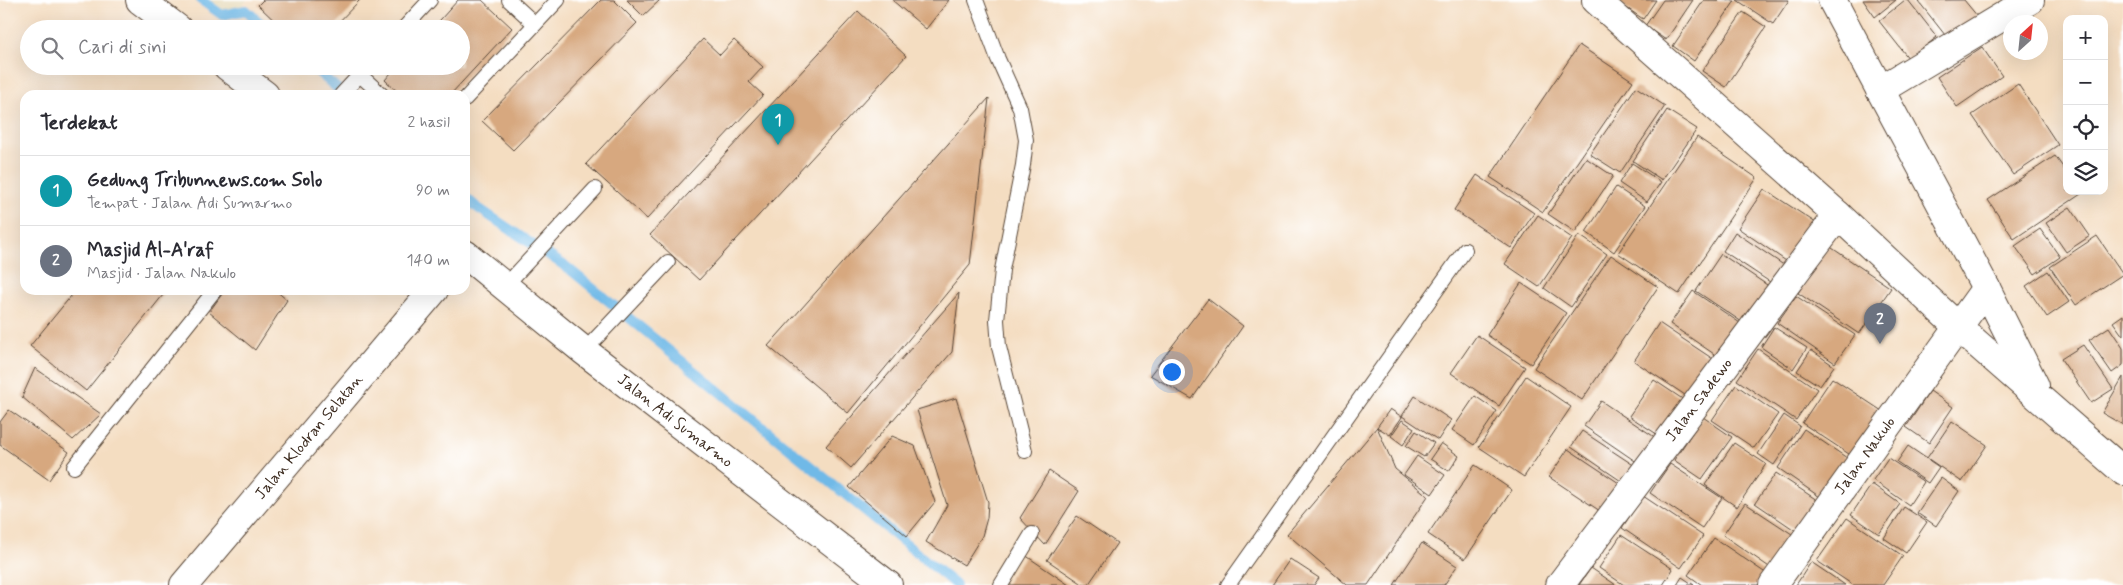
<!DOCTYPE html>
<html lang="id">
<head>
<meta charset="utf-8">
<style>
	body { margin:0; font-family:Mynerve,sans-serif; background:#f2f2f3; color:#2b2b33 }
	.controls { position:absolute; right:15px; top:15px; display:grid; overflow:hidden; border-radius:10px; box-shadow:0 5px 20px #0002 }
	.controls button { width:45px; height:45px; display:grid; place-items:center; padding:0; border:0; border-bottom:1px solid #e1e1e2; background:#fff; color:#2b2b33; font:25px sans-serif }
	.compass { position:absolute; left:2003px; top:15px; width:45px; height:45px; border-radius:50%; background:#fff; box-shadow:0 5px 20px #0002; rotate:27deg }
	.you { position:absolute; left:1171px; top:371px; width:18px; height:18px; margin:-12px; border:4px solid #fff; border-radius:50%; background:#1a73e8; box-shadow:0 0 0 8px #1a73e833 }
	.badge { display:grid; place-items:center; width:32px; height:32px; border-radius:50%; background:#ea580c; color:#fff; font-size:16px; font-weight:700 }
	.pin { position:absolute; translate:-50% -41px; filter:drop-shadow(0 1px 2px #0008) }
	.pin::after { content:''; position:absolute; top:26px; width:18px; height:15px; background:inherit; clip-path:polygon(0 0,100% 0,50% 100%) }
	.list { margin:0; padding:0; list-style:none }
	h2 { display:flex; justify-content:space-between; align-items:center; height:65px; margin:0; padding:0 20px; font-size:21px }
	h2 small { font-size:16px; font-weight:400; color:#7c7c81 }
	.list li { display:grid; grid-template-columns:32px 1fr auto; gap:15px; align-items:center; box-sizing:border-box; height:70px; padding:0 20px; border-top:1px solid #e1e1e2 }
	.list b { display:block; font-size:19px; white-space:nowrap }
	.list p { margin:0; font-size:16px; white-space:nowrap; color:#7c7c81 }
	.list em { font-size:16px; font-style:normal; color:#7c7c81 }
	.icon { flex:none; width:28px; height:28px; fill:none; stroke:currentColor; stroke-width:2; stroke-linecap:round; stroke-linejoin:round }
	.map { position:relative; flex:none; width:2123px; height:585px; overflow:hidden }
	.search { position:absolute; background:#fff; box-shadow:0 5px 20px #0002; left:20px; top:20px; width:450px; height:55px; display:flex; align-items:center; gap:12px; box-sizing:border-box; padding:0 18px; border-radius:28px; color:#7c7c81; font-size:19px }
	.panel { position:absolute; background:#fff; box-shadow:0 5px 20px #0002; left:20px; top:90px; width:450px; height:205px; border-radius:15px }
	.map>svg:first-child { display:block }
</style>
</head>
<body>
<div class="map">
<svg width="2123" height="585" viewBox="0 0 2123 585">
	<rect width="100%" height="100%" fill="#fff"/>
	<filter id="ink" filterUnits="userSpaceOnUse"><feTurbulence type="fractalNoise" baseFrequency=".02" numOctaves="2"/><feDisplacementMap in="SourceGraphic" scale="10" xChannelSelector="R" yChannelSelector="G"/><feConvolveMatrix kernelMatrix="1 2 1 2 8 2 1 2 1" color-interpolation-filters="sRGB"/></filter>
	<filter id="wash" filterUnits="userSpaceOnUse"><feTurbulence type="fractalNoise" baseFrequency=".0096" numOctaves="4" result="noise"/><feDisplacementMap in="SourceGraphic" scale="20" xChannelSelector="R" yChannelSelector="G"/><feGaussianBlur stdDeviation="1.12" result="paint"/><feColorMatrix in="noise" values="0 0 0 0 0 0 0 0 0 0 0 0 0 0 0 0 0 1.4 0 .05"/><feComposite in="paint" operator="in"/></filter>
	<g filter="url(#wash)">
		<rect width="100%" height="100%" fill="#f4ddc1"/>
		<!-- built -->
		<polygon fill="#e6daba" points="194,0 247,0 225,23"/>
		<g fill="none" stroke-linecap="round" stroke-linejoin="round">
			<!-- stream -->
			<g stroke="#6fb9e7" stroke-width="10">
				<polyline points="201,0 222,15 246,10 267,29"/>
				<polyline points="311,66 345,95"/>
				<polyline points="465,197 478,208 568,268 956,585"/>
			</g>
		</g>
		<g id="blocks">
			<!-- building -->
			<g fill="#d7a87f">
				<polygon points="263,0 360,0 332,29 283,29 258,5"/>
				<polygon points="458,0 482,0 512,28 450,95 401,95 385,80 397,66 461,66 461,29 432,29"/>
				<polygon points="601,0 614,0 637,23 513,150 482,121"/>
				<polygon points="627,0 660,0 643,16"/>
				<polygon points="892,0 949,0 926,29"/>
				<polygon points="1615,0 1656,0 1643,19"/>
				<polygon points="1663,0 1693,0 1666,40 1645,26"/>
				<polygon points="1704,0 1735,1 1694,61 1673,46"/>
				<polygon points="1737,0 1789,0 1773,24"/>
				<polygon points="1863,0 1896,0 1875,17"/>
				<polygon points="1905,0 1908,0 1937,37 1909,59 1879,21"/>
				<polygon points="1922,0 1964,0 1978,17 1949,40 1919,2"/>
				<polygon points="858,11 906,56 699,280 650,235"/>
				<polygon points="1743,12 1766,27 1726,87 1702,71"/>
				<polygon points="703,39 720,55 734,40 763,67 749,82 763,95 647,219 586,164"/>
				<polygon points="1579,45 1633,81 1543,212 1490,177"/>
				<polygon points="1982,47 2002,76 1957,107 1937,77"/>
				<polygon points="2018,84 2058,145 2013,175 1972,115"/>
				<polygon points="1636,87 1665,106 1620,173 1590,154"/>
				<polygon points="989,98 970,265 848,413 768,346"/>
				<polygon points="1667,110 1697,129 1662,180 1633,161"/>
				<polygon points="1697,137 1757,178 1679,294 1618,253"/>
				<polygon points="2055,156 2067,173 2067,191 2079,191 2081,194 2014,239 1988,200"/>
				<polygon points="1586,158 1613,176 1575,232 1548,214"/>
				<polygon points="1632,163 1661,182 1647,202 1619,183"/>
				<polygon points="1477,175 1534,213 1511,248 1454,210"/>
				<polygon points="1616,187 1645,206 1614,252 1586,232"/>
				<polygon points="1764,189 1816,223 1789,263 1738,228"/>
				<polygon points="2070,207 2090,236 2066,252 2046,223"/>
				<polygon points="1538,215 1572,238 1539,287 1505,264"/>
				<polygon points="2040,229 2060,257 2035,274 2015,246"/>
				<polygon points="1735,232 1788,268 1776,286 1723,251"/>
				<polygon points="1579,235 1607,254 1571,307 1544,288"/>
				<polygon points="2097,236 2123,274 2076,305 2050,267"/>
				<polygon points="1829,246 1891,288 1859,334 1798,293"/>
				<polygon points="1721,254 1770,287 1745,324 1696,291"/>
				<polygon points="1611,255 1658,287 1582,400 1534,368"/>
				<polygon points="2048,271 2069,302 2047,317 2026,286"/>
				<polygon points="1521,283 1566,313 1531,364 1487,335"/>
				<polygon points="76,290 167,290 86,391 30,346"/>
				<polygon points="225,290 275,290 287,300 255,350 209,312"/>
				<polygon points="1693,291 1740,323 1717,356 1670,324"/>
				<polygon points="959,293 952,352 851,468 826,446"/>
				<polygon points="1796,296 1855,335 1835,363 1777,323"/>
				<polygon points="1208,299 1243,326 1192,399 1150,375"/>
				<polygon points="2123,315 2123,336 2113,322"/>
				<polygon points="1659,323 1716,361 1691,399 1634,361"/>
				<polygon points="1774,327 1807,348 1793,369 1761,347"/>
				<polygon points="2109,327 2123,348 2123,365 2112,373 2089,340"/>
				<polygon points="1477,335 1525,367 1499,406 1451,373"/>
				<polygon points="2083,345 2113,389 2091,403 2061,359"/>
				<polygon points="1758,349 1817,389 1796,420 1737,380"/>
				<polygon points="1811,350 1834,366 1820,386 1797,371"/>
				<polygon points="35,368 101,414 73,440 22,397"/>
				<polygon points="1526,376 1571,407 1524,477 1479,447"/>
				<polygon points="2123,377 2123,425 2102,413"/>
				<polygon points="1832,378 1885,413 1855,458 1802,423"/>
				<polygon points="1654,380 1690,404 1666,440 1629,416"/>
				<polygon points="1736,385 1778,414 1754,448 1712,420"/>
				<polygon points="1930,391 1953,407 1929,443 1906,427"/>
				<polygon points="1415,396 1451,420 1438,440 1402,416"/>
				<polygon points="1475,396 1497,411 1474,445 1452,430"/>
				<polygon points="956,398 988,502 987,518 982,536 964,565 926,542 947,505 917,410"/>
				<polygon points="1601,401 1659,440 1641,465 1584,426"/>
				<polygon points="1390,409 1402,417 1390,435 1377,427"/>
				<polygon points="9,410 69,452 49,480 0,445 0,422"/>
				<polygon points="1784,415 1800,426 1774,465 1758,454"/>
				<polygon points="1703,417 1732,437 1702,479 1674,460"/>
				<polygon points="1402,420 1414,428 1403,445 1391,436"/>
				<polygon points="1952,421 1987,445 1962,482 1927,458"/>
				<polygon points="1377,427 1395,469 1428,496 1368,585 1347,585 1287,534"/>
				<polygon points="1804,429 1847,458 1820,497 1778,468"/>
				<polygon points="1416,431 1434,443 1424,457 1406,446"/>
				<polygon points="1582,431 1638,468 1627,485 1571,447"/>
				<polygon points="892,436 915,446 935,502 907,536 849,487"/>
				<polygon points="1441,443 1459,456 1449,471 1430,459"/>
				<polygon points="1734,443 1766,464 1737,507 1705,485"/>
				<polygon points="1908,446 1939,467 1928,483 1897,462"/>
				<polygon points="1568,449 1622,485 1603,513 1549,477"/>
				<polygon points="1417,456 1445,475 1432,494 1404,475"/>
				<polygon points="1888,458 1924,482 1909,505 1873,480"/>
				<polygon points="1670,464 1722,498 1702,528 1650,493"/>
				<polygon points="1475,465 1512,490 1465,559 1428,534"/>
				<polygon points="1049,471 1079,491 1045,545 1020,518"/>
				<polygon points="1776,473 1820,502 1799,533 1755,503"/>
				<polygon points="1941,478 1959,491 1936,526 1917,513"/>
				<polygon points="1872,484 1900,504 1879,534 1851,515"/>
				<polygon points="1643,496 1703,536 1681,568 1622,528"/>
				<polygon points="1745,503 1798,538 1775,571 1723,535"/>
				<polygon points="1904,507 1927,522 1906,553 1884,538"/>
				<polygon points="1077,516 1117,543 1088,585 1084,585 1047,560"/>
				<polygon points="1847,518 1903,556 1883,585 1853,585 1817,561"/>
				<polygon points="1621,535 1673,569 1663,585 1624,585 1599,568"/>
				<polygon points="1714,538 1767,574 1759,585 1702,585 1688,575"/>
				<polygon points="1422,543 1457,566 1444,585 1394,585"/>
				<polygon points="1025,555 1069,585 1005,585"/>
				<polygon points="1290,559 1319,578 1314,585 1272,585"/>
				<polygon points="1811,562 1845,585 1796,585"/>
				<polygon points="1591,568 1616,585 1579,585"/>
				<polygon points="1682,577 1694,585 1677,585"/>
			</g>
		</g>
	</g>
	<g filter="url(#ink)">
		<use href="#blocks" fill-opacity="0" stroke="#574536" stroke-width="1"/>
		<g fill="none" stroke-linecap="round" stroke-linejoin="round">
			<!-- service casing -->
			<g stroke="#574536" stroke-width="16">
				<g id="service">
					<polyline points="509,0 535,24"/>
					<polyline points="976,0 998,59 1020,108 1026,140 1023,165 1002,270 997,320 999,347 1025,451"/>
					<polyline points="403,29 430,0"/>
					<polyline points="360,75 382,95"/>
					<polyline points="341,95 368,66"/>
					<polyline points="465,99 558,0"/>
					<polyline points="505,286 595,189"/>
					<polyline points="584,351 668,262"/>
					<polyline points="74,467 215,290"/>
					<polyline points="1001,585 1032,534"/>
					<polyline points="1228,585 1465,250"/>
				</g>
			</g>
			<!-- minor casing -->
			<g stroke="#574536" stroke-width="30">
				<g id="minor">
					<polyline points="1596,0 1838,215 1958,327 2123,471"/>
					<polyline points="1832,0 1986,288 2035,386"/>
					<polyline points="1880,90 2030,0"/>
					<polyline points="1560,585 1838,215"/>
					<polyline points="1773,585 1986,288"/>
				</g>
			</g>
			<!-- secondary casing -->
			<g stroke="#574536" stroke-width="30">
				<g id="secondary">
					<polyline points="140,0 178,29"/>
					<polyline points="227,66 265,95"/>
					<polyline points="465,254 584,351 888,585"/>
					<polyline points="184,585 434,290"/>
				</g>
			</g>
			<!-- service -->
			<use href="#service" stroke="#fff" stroke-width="14"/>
			<!-- minor -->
			<use href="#minor" stroke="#fff" stroke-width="28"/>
			<!-- secondary -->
			<use href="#secondary" stroke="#fff" stroke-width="28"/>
		</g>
	</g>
	<g text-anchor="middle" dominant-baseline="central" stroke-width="5" stroke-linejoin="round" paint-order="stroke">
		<!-- street labels -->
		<g font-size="16" fill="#3b2a1e" stroke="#fff">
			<text transform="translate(1699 400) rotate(-53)">Jalan Sadewo</text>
			<text transform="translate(675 421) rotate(38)">Jalan Adi Sumarmo</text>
			<text transform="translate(309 437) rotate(-50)">Jalan Klodran Selatan</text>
			<text transform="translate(1865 456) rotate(-54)">Jalan Nakulo</text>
		</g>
	</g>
</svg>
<div class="controls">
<button>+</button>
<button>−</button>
<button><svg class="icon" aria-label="locate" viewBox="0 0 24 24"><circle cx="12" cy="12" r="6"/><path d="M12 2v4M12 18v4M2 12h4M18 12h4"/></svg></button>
<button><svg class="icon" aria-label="layers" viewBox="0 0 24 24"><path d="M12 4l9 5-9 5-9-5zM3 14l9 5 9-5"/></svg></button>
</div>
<svg class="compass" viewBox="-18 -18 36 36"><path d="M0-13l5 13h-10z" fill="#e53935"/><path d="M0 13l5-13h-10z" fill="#7c7c81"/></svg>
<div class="you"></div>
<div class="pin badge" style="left:778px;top:145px;background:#0f9aa8">1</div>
<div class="pin badge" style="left:1880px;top:344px;background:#6b7280">2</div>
<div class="search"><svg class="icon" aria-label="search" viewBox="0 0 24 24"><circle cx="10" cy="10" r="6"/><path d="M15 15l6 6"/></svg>Cari di sini</div>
<section class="panel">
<h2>Terdekat<small>2 hasil</small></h2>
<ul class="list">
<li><span class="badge" style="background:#0f9aa8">1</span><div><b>Gedung Tribunnews.com Solo</b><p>Tempat · Jalan Adi Sumarmo</p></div><em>90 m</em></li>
<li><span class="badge" style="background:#6b7280">2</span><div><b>Masjid Al-A'raf</b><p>Masjid · Jalan Nakulo</p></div><em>140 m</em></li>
</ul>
</section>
</div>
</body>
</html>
